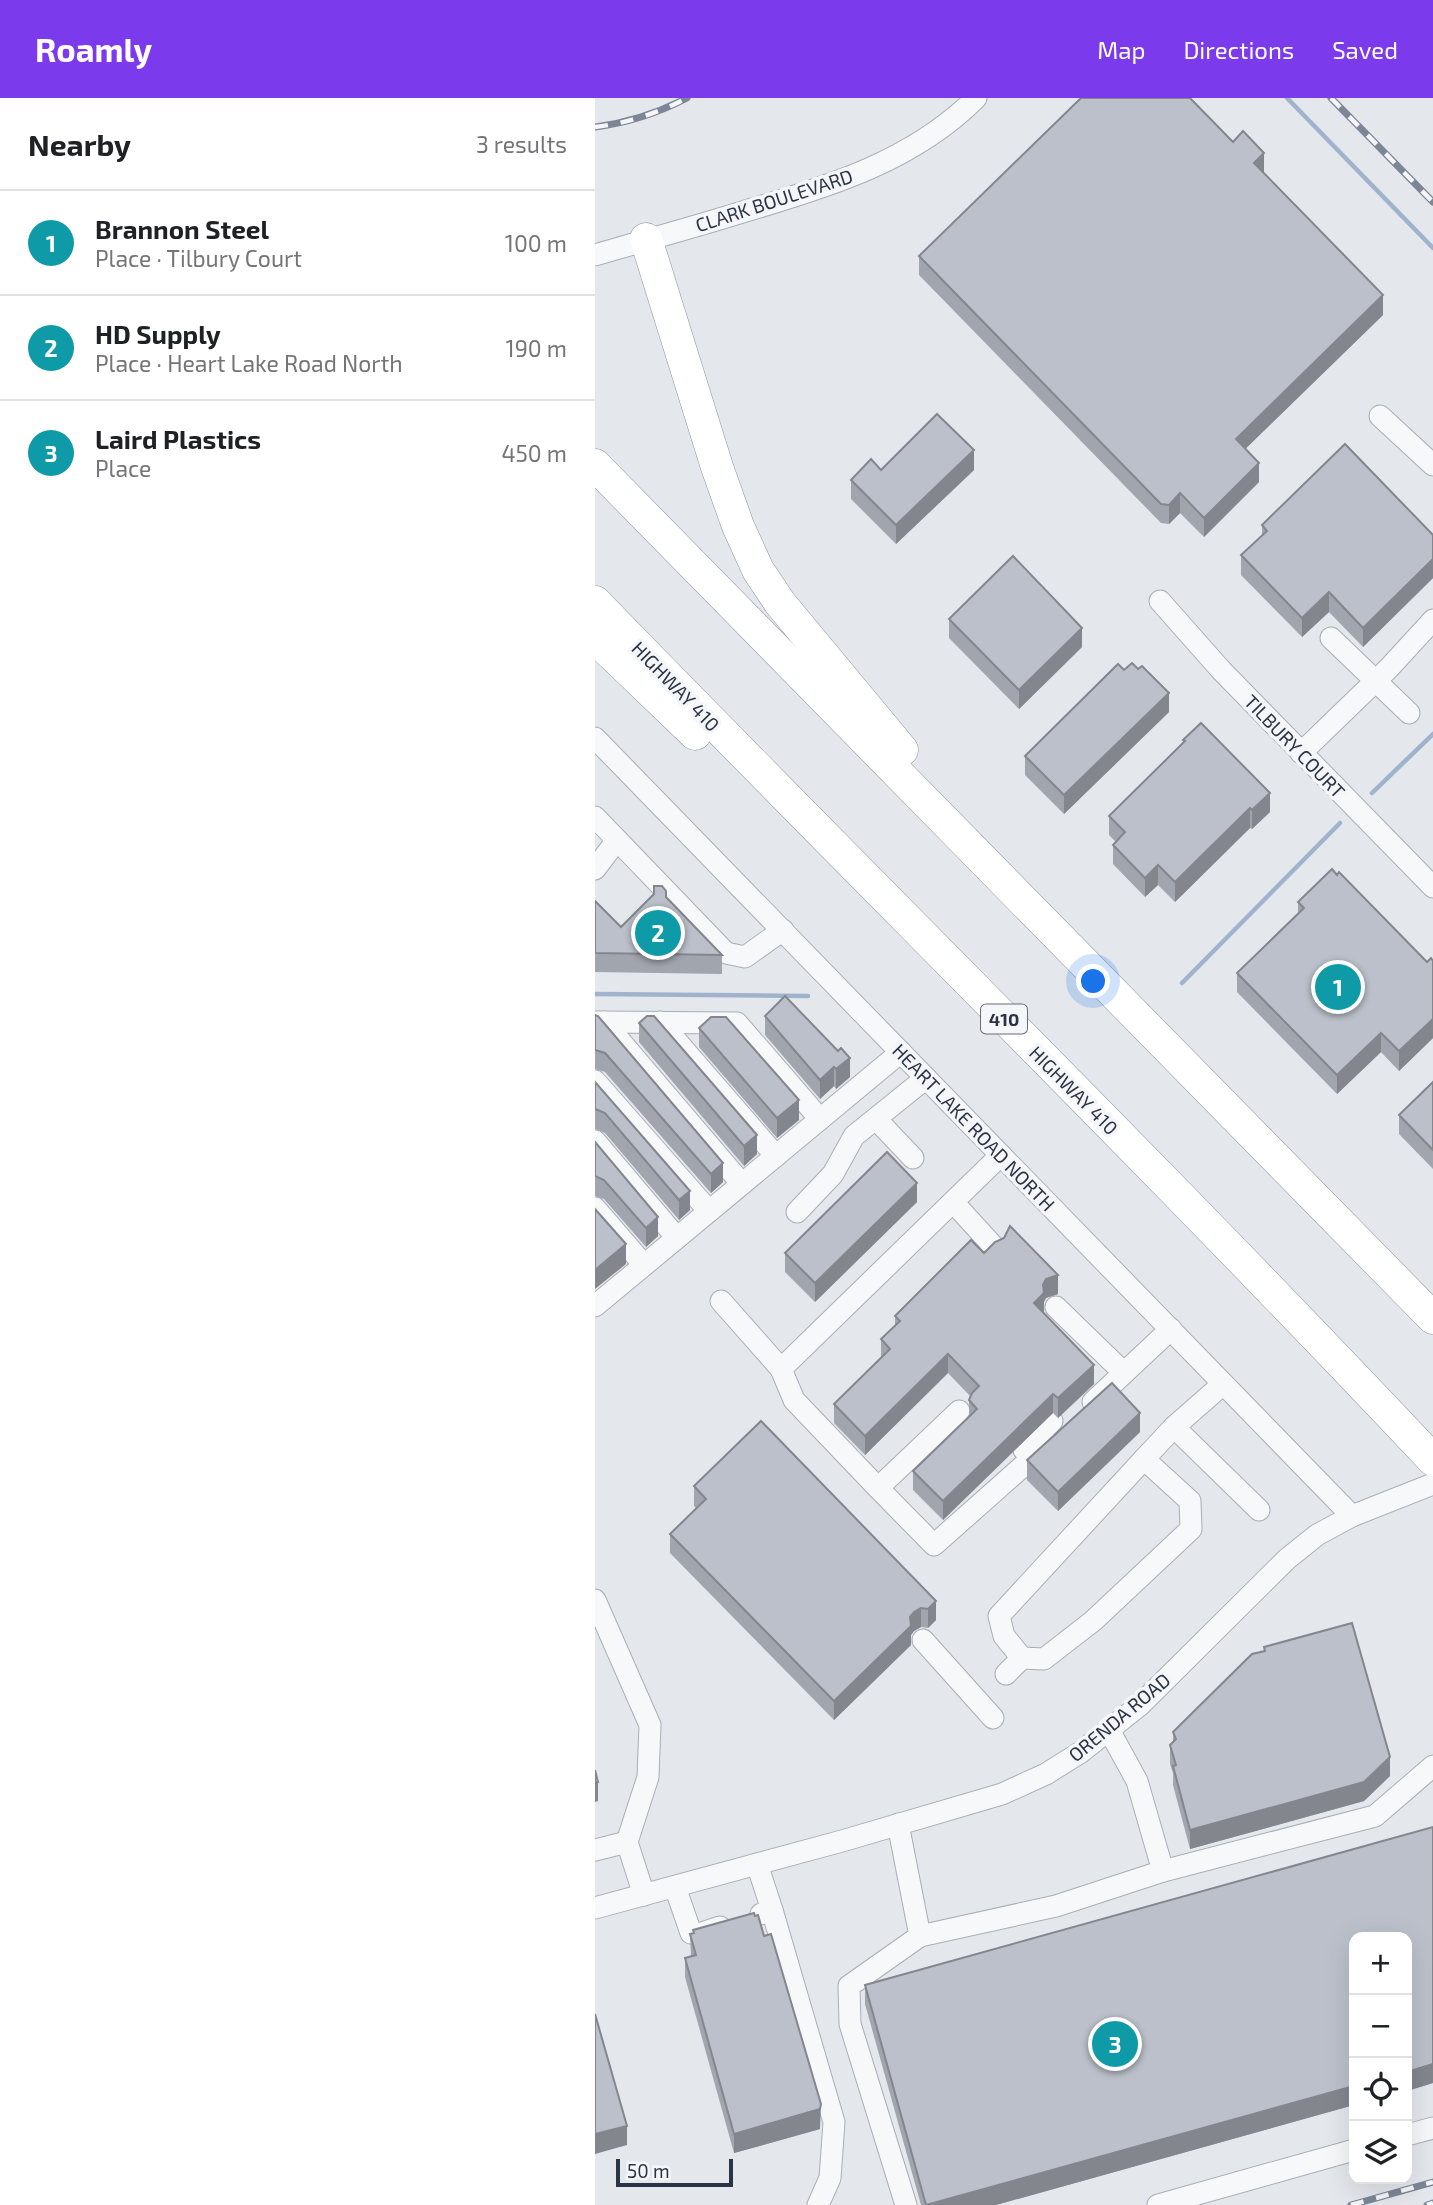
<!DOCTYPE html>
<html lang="en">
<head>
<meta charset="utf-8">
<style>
	body { margin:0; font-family:"Exo 2",sans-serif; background:#f2f2f2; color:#202124 }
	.controls { position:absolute; right:21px; bottom:21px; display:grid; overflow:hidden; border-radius:14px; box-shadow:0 7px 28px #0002 }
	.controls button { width:63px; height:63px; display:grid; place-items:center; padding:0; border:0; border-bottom:2px solid #e0e0e0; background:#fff; color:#202124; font:35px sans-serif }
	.scale { position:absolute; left:21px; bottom:18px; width:117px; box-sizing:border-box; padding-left:7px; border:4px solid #2b3445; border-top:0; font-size:19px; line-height:24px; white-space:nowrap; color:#2b3445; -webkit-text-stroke:5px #f4f6f9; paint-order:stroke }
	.you { position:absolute; left:499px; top:884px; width:24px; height:24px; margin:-18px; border:5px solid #fff; border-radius:50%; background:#1a73e8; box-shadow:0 0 0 10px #1a73e833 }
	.badge { display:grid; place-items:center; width:46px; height:46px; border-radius:50%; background:#7c3aed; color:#fff; font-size:23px; font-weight:700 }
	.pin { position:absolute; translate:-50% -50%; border:4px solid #fff; box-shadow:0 2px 7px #0006 }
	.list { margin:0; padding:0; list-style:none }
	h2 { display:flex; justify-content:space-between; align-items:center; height:91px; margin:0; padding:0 28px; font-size:30px }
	h2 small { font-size:23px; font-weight:400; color:#757577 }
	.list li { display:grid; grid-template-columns:46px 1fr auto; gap:21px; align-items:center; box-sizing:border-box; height:105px; padding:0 28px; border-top:2px solid #e0e0e0 }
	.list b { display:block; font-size:26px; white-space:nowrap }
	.list p { margin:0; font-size:23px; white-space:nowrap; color:#757577 }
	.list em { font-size:23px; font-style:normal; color:#757577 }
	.icon { flex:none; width:38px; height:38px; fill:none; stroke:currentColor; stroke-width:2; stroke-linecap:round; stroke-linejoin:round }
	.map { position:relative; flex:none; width:838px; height:2107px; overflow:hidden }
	header { display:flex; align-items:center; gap:42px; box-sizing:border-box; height:98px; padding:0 35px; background:#7c3aed; color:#fff }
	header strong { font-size:33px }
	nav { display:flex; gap:38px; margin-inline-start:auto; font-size:24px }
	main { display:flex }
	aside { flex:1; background:#fff }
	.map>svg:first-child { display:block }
</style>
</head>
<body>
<header>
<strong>Roamly</strong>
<nav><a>Map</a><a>Directions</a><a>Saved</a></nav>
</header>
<main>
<aside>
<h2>Nearby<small>3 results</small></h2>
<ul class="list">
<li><span class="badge" style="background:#0f9aa8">1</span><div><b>Brannon Steel</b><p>Place · Tilbury Court</p></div><em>100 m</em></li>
<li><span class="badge" style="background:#0f9aa8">2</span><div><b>HD Supply</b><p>Place · Heart Lake Road North</p></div><em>190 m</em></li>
<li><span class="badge" style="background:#0f9aa8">3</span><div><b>Laird Plastics</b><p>Place</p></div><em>450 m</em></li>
</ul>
</aside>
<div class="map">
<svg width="838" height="2107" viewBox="0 0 838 2107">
	<rect width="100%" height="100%" fill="#e4e7ec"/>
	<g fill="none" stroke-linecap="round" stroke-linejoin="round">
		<!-- stream -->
		<g stroke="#9fb4cc" stroke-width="4.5">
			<polyline points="692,0 838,150"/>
			<polyline points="777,695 838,636"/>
			<polyline points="587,885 745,725"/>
			<polyline points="0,896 213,898"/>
		</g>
		<!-- minor casing -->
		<g stroke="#a9aeb7" stroke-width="23">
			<g id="minor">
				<path d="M0 157C51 142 103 128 154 112 236 88 319 62 381 0"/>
				<polyline points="785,318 838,367"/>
				<polyline points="565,503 626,572 838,789"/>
				<polyline points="736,540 814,615"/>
				<polyline points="0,640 757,1418"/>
				<polyline points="706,655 794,570 838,522"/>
				<polyline points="0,719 131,855 150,859 188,832"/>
				<polyline points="0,771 22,742"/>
				<polyline points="0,924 142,925 225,1021"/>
				<polyline points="9,924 147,1086"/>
				<polyline points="65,924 181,1058"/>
				<polyline points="0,983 114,1113"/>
				<polyline points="281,1021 318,1060"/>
				<polyline points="0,1043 82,1140"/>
				<polyline points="358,1104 400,1150"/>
				<polyline points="0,1110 49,1167"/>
				<polyline points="202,1114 238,1076 259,1038 331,980"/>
				<polyline points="126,1203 186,1271 406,1057"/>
				<polyline points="0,1208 306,954"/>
				<polyline points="461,1209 529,1275"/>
				<polyline points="186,1271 199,1302 283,1390 364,1313"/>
				<polyline points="498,1304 576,1231"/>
				<polyline points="579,1329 664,1412"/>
				<polyline points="429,1352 457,1323"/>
				<polyline points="549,1361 579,1329 628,1286"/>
				<polyline points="283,1390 339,1447 454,1345"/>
				<polyline points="0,1502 55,1627 53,1679 32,1744"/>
				<polyline points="328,1542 398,1620"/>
				<polyline points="411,1576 427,1560 449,1561 498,1523 596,1431 595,1403 549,1361 404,1518 409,1538 427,1560"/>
				<polyline points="514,1632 542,1683 568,1773 780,1718 838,1668"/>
				<polyline points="303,1726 325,1838 254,1888 255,1926 311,2107"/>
				<polyline points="0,1752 32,1744 49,1797"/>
				<polyline points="162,1766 177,1812 166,1816"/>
				<polyline points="80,1789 96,1835 104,1836 125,1829"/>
				<polyline points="0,1810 247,1743 407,1696 451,1676 486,1654 545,1607 692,1461 722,1437 757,1418 838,1386"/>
				<polyline points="177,1812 239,2024 235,2080 223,2107"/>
				<polyline points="325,1838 461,1808 568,1773"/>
				<polyline points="812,2037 838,2030"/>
				<polyline points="563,2107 759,2052"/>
			</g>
		</g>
		<!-- highway casing -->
		<g stroke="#8b94a3" stroke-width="33">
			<g id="highway">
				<polyline points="51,141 122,369 143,428 163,472 185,505 307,652"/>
				<polyline points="0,367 838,1220"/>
				<path d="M0 504C279 791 564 1071 838 1362"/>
				<polyline points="0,540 100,636"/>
			</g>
		</g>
		<!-- minor -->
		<use href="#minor" stroke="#f7f8fa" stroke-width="21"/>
		<!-- highway -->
		<use href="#highway" stroke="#fff" stroke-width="32"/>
		<!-- rail casing -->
		<g stroke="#7d8696" stroke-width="7">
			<g id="rail">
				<polyline points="736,0 838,104"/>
				<path d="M0 29C33 25 63 15 92 0"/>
				<polyline points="756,2107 838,2084"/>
				<polyline points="832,2107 838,2105"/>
			</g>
		</g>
		<!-- rail -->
		<use href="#rail" stroke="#f4f6f9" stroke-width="4.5" stroke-dasharray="13" stroke-linecap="butt"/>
	</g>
	<!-- wall -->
	<g fill="#a1a5ae">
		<polygon points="638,44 669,74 669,75 788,217 650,351 664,384 609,439 585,415 574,426 566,425 324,177 324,158"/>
		<polygon points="286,372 379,372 301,446 256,401 256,382"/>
		<polygon points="667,427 838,437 838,480 768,549 734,514 707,539 646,477 646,457 667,438"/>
		<polygon points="354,521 487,549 424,611 354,540"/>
		<polygon points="574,614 469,716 430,677 430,658"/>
		<polygon points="588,642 675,714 657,731 655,730 580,804 563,787 550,799 518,766 518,747 521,744 514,737 514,718 588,645"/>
		<polygon points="71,799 127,857 127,876 0,874 0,803 26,829"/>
		<polygon points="703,804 832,864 838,863 838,940 804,973 786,954 742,996 642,894 642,875 703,815"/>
		<polygon points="0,917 128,1084 116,1095 10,974 0,971"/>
		<polygon points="170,918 255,979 241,991 239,988 225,1001 170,937"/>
		<polygon points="44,925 162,1056 149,1068 44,944"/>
		<polygon points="104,930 204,1022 182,1040 104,949"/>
		<polygon points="0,984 95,1112 84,1122 10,1035 0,1031"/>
		<polygon points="838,984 838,1071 804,1036 804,1017"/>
		<polygon points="0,1044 63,1138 51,1149 9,1101 0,1098"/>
		<polygon points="322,1104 220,1204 190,1174 190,1155"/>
		<polygon points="389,1155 463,1196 451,1200 449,1204 448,1215 499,1286 463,1320 458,1315 348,1422 318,1392 318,1373 374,1319 374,1302 375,1298 353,1275 270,1357 239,1325 239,1306 286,1259 286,1241 300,1228 300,1218"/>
		<polygon points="545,1334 463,1413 432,1382 432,1362"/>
		<polygon points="99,1388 341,1503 341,1522 333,1530 326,1529 319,1533 316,1537 316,1547 239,1622 75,1455 75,1436 101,1410 99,1408"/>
		<polygon points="669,1549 795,1678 769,1703 595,1751 578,1687 578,1675 575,1666 575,1647 578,1644 578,1634 669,1553"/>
		<polygon points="838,1729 838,1985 812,1993 812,1839 759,1839 759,2007 401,2107 326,2107 270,1906 270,1887"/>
		<polygon points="98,1832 225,2031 139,2055 90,1879 90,1860 96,1858 95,1836 98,1835"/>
	</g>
	<!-- shaded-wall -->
	<g fill="#83868d">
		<polygon points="669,55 669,74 659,84 659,65"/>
		<polygon points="788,197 788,217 641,360 641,341"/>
		<polygon points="379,352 379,372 301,446 301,427"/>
		<polygon points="664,365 664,384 609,439 609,420"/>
		<polygon points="585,395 585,415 574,426 574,407"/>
		<polygon points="838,461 838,480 768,549 768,530"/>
		<polygon points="734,494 734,514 707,539 707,520"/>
		<polygon points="487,530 487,549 424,611 424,592"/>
		<polygon points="574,595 574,614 469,716 469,697"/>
		<polygon points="675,695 675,714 657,731 657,712"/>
		<polygon points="655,710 655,730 580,804 580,784"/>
		<polygon points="563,767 563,787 550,799 550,780"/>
		<polygon points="838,921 838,940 804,973 804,953"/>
		<polygon points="786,935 786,954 742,996 742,977"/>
		<polygon points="255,960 255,979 241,991 241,971"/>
		<polygon points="239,969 239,988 225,1001 225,982"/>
		<polygon points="204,1002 204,1022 182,1040 182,1020"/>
		<polygon points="162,1037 162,1056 149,1068 149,1048"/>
		<polygon points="128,1065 128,1084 116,1095 116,1076"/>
		<polygon points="322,1085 322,1104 220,1204 220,1185"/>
		<polygon points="95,1093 95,1112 84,1122 84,1102"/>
		<polygon points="63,1119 63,1138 51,1149 51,1130"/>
		<polygon points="31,1146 31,1166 0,1191 0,1172"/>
		<polygon points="463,1177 463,1196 451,1200 449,1204 449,1214 439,1225 439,1205 451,1181"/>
		<polygon points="353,1256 353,1275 270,1357 270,1338"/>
		<polygon points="499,1267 499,1286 463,1320 463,1300"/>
		<polygon points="458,1296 458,1315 348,1422 348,1403"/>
		<polygon points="545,1315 545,1334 463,1413 463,1394"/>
		<polygon points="341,1503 341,1522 333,1530 333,1511"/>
		<polygon points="326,1510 326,1529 319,1533 316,1537 316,1547 239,1622 239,1603 315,1519 319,1514"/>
		<polygon points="795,1659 795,1678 769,1703 595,1751 595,1732"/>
		<polygon points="0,1684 3,1684 3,1703 0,1704"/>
		<polygon points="838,1966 838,1985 812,1993 812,1974"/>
		<polygon points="759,1988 759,2007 401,2107 332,2107"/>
		<polygon points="226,2006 225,2031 139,2055 139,2036"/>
		<polygon points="32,2028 32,2047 0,2056 0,2036"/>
	</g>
	<!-- building -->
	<g fill="#bbc0ca" stroke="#83868d" stroke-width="2">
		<polygon points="486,0 595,0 638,44 648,33 669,55 659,65 788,197 641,341 664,365 609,420 585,395 574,407 566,406 324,158"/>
		<polygon points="342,316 379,352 301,427 256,382 276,361 286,372"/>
		<polygon points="750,346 838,437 838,461 768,530 734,494 707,520 646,457 672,433 667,427"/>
		<polygon points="418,458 487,530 424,592 354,521"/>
		<polygon points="537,565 543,571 547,568 574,595 469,697 430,658 523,566 529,572"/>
		<polygon points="606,625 675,695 657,712 655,710 580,784 563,767 550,780 518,747 530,734 514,718 590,643 588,642"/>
		<polygon points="737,771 742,777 744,774 832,864 836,860 838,863 838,921 804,953 786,935 742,977 642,875 709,810 703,804"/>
		<polygon points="59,788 67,788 71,793 71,799 127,857 0,855 0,803 26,829 59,796"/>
		<polygon points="190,898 243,953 246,950 255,960 241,971 239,969 225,982 170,918"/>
		<polygon points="0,917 3,918 128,1065 116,1076 10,955 0,952"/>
		<polygon points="52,918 59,918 162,1037 149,1048 44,925"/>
		<polygon points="116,919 131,919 204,1002 182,1020 104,930"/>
		<polygon points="0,984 95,1093 84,1102 10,1015 0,1011"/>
		<polygon points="838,984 838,1052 804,1017"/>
		<polygon points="0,1044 63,1119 51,1130 9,1082 0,1078"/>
		<polygon points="292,1054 322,1085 220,1185 190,1155"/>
		<polygon points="0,1111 31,1146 0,1172"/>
		<polygon points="415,1128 463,1177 451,1181 448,1187 449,1195 439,1205 499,1267 463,1300 458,1296 348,1403 318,1373 382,1311 374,1302 377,1295 384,1288 353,1256 270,1338 239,1306 295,1251 286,1241 305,1223 300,1218 376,1142 389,1155 400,1144 409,1140"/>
		<polygon points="517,1285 545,1315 463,1394 432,1362"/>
		<polygon points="166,1323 341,1503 333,1511 326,1510 319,1514 315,1519 316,1528 239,1603 75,1436 111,1401 99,1388"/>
		<polygon points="757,1525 795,1659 769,1684 595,1732 578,1668 581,1667 575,1647 581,1641 578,1634 657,1556 670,1553 669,1549"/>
		<polygon points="0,1672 3,1684 0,1684"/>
		<polygon points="838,1729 838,1966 812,1974 812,1839 759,1839 759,1988 331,2107 270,1887"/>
		<polygon points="159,1815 160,1818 163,1817 169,1838 176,1836 226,2006 225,2011 139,2036 90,1860 101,1857 95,1836 99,1835 98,1832"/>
		<polygon points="0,1916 32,2028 0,2036"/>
	</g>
	<g text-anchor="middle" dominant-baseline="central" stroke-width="7" stroke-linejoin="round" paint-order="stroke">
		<!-- shield labels -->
		<rect fill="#f4f6f9" stroke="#676e7b" stroke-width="2" x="386" y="906.5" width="46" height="29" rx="5"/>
		<g font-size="18" font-weight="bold" fill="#2b3445">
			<text x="409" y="921">410</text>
		</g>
		<!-- street labels -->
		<g font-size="19" fill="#2b3445" stroke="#f4f6f9">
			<text transform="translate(179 102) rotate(-18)">CLARK BOULEVARD</text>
			<text transform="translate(81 588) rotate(46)">HIGHWAY 410</text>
			<text transform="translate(700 648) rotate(46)">TILBURY COURT</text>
			<text transform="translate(479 992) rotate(45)">HIGHWAY 410</text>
			<text transform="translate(379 1029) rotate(46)">HEART LAKE ROAD NORTH</text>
			<text transform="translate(524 1619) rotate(-40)">ORENDA ROAD</text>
		</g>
	</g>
</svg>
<div class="controls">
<button>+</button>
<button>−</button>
<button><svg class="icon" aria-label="locate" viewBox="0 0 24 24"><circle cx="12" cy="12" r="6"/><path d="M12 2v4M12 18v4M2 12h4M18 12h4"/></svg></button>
<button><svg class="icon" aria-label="layers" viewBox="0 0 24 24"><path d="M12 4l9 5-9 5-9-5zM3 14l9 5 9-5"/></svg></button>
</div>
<div class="scale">50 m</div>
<div class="you"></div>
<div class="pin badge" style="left:743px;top:889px;background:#0f9aa8">1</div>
<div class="pin badge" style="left:63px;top:835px;background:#0f9aa8">2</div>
<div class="pin badge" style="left:520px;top:1946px;background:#0f9aa8">3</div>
</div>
</main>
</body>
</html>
